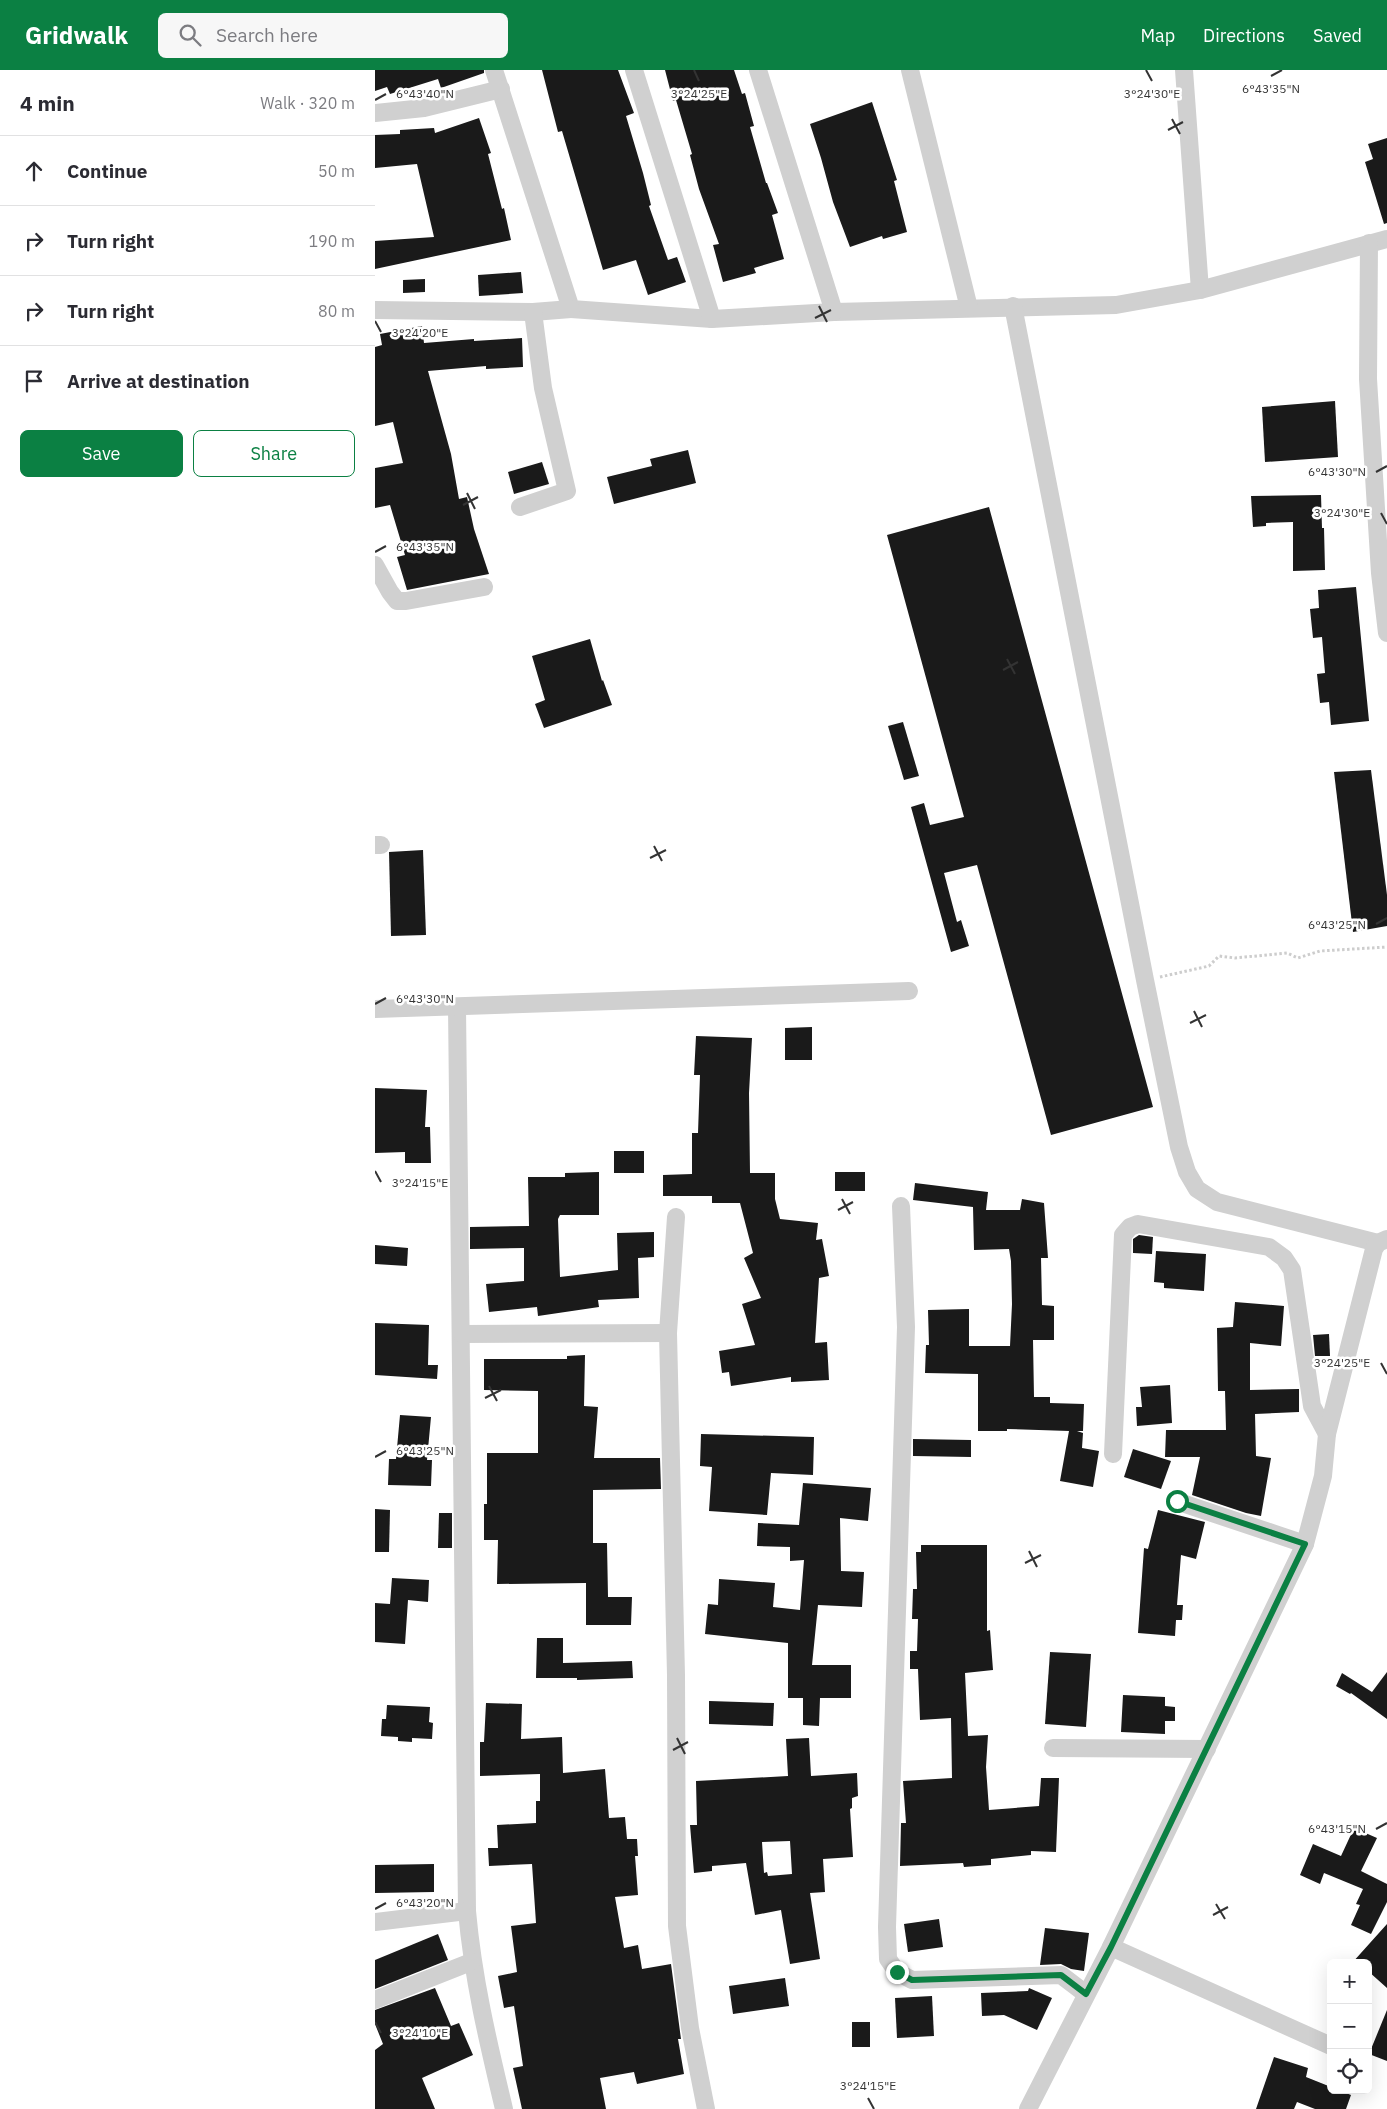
<!DOCTYPE html>
<html lang="en">
<head>
<meta charset="utf-8">
<style>
	body { margin:0; font-family:"IBM Plex Sans",sans-serif; background:#f7f7f7; color:#2b2b33 }
	.controls { position:absolute; right:15px; bottom:15px; display:grid; overflow:hidden; border-radius:8px; box-shadow:0 5px 20px #0002 }
	.controls button { width:45px; height:45px; display:grid; place-items:center; padding:0; border:0; border-bottom:1px solid #e1e1e2; background:#fff; color:#2b2b33; font:25px sans-serif }
	.stop { position:absolute; width:15px; height:15px; margin:-11px; border:4px solid #0b8043; border-radius:50%; background:#fff }
	.stop.end { background:#0b8043; border-color:#fff; box-shadow:0 1px 5px #0008 }
	.list { margin:0; padding:0; list-style:none }
	h2 { display:flex; justify-content:space-between; align-items:center; height:65px; margin:0; padding:0 20px; font-size:21px }
	h2 small { font-size:16px; font-weight:400; color:#7c7c81 }
	.list li { display:grid; grid-template-columns:32px 1fr auto; gap:15px; align-items:center; box-sizing:border-box; height:70px; padding:0 20px; border-top:1px solid #e1e1e2 }
	.list b { display:block; font-size:19px; white-space:nowrap }
	.list em { font-size:16px; font-style:normal; color:#7c7c81 }
	.actions { display:flex; gap:10px; padding:15px 20px }
	.actions a { flex:1; padding:11px 0; border:1px solid #0b8043; border-radius:8px; text-align:center; font-size:18px; color:#0b8043 }
	.actions .main { background:#0b8043; color:#fff }
	.icon { flex:none; width:28px; height:28px; fill:none; stroke:currentColor; stroke-width:2; stroke-linecap:round; stroke-linejoin:round }
	.map { position:relative; flex:none; width:1012px; height:2039px; overflow:hidden }
	header { display:flex; align-items:center; gap:30px; box-sizing:border-box; height:70px; padding:0 25px; background:#0b8043; color:#fff }
	header strong { font-size:24px }
	nav { display:flex; gap:28px; margin-inline-start:auto; font-size:18px }
	.search { width:350px; height:45px; background:#f7f7f7; display:flex; align-items:center; gap:12px; box-sizing:border-box; padding:0 18px; border-radius:8px; color:#7c7c81; font-size:19px }
	main { display:flex }
	aside { flex:1; background:#fff }
	.map>svg:first-child { display:block }
</style>
</head>
<body>
<header>
<strong>Gridwalk</strong>
<div class="search"><svg class="icon" aria-label="search" viewBox="0 0 24 24"><circle cx="10" cy="10" r="6"/><path d="M15 15l6 6"/></svg>Search here</div>
<nav><a>Map</a><a>Directions</a><a>Saved</a></nav>
</header>
<main>
<aside>
<h2>4 min<small>Walk · 320 m</small></h2>
<ul class="list">
<li><svg class="icon" aria-label="ahead" viewBox="0 0 24 24"><path d="M12 20V5M6 11l6-6 6 6"/></svg><div><b>Continue</b></div><em>50 m</em></li>
<li><svg class="icon" aria-label="right" viewBox="0 0 24 24"><path d="M7 20v-9h11M14 6l5 5-5 5"/></svg><div><b>Turn right</b></div><em>190 m</em></li>
<li><svg class="icon" aria-label="right" viewBox="0 0 24 24"><path d="M7 20v-9h11M14 6l5 5-5 5"/></svg><div><b>Turn right</b></div><em>80 m</em></li>
<li><svg class="icon" aria-label="arrive" viewBox="0 0 24 24"><path d="M6 21V4h12l-3 4 3 4H6"/></svg><div><b>Arrive at destination</b></div></li>
</ul>
<div class="actions"><a class="main">Save</a><a>Share</a></div>
</aside>
<div class="map">
<svg width="1012" height="2039" viewBox="0 0 1012 2039">
	<rect width="100%" height="100%" fill="#fff"/>
	<!-- building -->
	<g fill="#1a1a1a" fill-rule="evenodd">
		<polygon points="0,0 109,0 109,3 66,18 63,9 15,24 12,17 0,21"/>
		<polygon points="167,0 243,0 259,43 251,46 268,103 276,135 274,136 293,190 302,187 311,212 273,225 261,190 228,200 187,61 183,62"/>
		<polygon points="290,0 359,0 367,24 370,23 379,56 375,57 391,113 392,113 403,143 397,145 409,189 379,198 381,203 348,212 338,175 344,174 324,119 315,85 317,84 301,30 298,31"/>
		<polygon points="497,32 522,110 519,111 532,162 508,169 507,166 475,177 458,132 446,88 435,54"/>
		<polygon points="104,48 116,83 113,84 127,139 129,138 136,170 0,199 0,171 59,167 42,94 0,98 0,65 25,64 25,60 59,58 60,63"/>
		<polygon points="1012,68 1012,153 1009,154 990,92 998,89 993,74"/>
		<polygon points="146,202 148,223 104,226 103,205"/>
		<polygon points="50,209 50,222 28,223 28,210"/>
		<polygon points="47,256 49,273 99,269 99,271 147,268 148,297 111,299 111,296 53,301 76,384 84,429 92,427 99,459 114,504 32,520 22,487 30,485 15,435 0,438 0,398 28,393 18,352 0,356 0,277 7,275 5,264"/>
		<polygon points="960,331 963,387 890,392 887,337"/>
		<polygon points="313,380 321,413 239,434 232,407 277,396 275,389"/>
		<polygon points="167,392 174,414 139,424 133,402"/>
		<polygon points="946,425 947,458 949,458 950,500 918,501 918,452 891,453 891,456 878,457 876,426"/>
		<polygon points="614,437 778,1037 676,1065 602,795 569,803 582,852 586,850 594,876 576,882 536,737 549,733 555,755 589,747 512,465"/>
		<polygon points="981,517 994,651 956,655 954,632 945,633 942,604 950,603 947,567 938,568 935,539 944,538 943,520"/>
		<polygon points="215,569 227,611 228,610 237,635 169,658 160,634 170,630 157,586"/>
		<polygon points="528,652 544,706 529,710 513,656"/>
		<polygon points="996,700 1012,825 1012,856 978,862 959,702"/>
		<polygon points="48,780 51,865 16,866 14,782"/>
		<polygon points="437,957 437,990 410,990 410,958"/>
		<polygon points="321,966 377,968 374,1023 375,1103 400,1103 400,1129 405,1149 443,1153 441,1170 447,1169 454,1206 444,1208 440,1273 452,1272 454,1310 416,1312 416,1307 356,1316 354,1302 347,1303 344,1281 380,1275 367,1234 386,1228 369,1188 378,1183 365,1133 337,1133 337,1126 288,1126 288,1105 317,1104 317,1063 323,1063 325,1005 319,1005"/>
		<polygon points="0,1018 52,1020 50,1057 55,1057 56,1093 30,1093 30,1082 0,1083"/>
		<rect x="239" y="1081" width="30" height="22"/>
		<polygon points="224,1102 224,1145 185,1145 183,1149 185,1207 243,1200 242,1163 279,1162 279,1187 263,1188 264,1228 223,1230 224,1237 163,1246 162,1237 114,1242 111,1214 149,1211 149,1178 95,1179 95,1157 154,1156 153,1107 190,1107 190,1103"/>
		<rect x="460" y="1102" width="30" height="19"/>
		<polygon points="540,1113 613,1122 611,1140 645,1140 647,1129 669,1133 673,1188 666,1188 667,1235 679,1236 679,1270 658,1270 659,1327 675,1327 675,1333 709,1334 708,1361 702,1361 708,1363 707,1378 724,1381 718,1417 685,1411 694,1361 632,1359 632,1361 603,1361 603,1304 550,1303 551,1275 554,1275 553,1240 594,1239 594,1276 635,1276 637,1234 636,1191 634,1179 599,1180 598,1137 538,1130"/>
		<polygon points="764,1165 778,1167 777,1184 758,1183 758,1169"/>
		<polygon points="0,1175 33,1178 32,1196 0,1194"/>
		<polygon points="781,1181 831,1184 829,1221 789,1218 789,1213 779,1212"/>
		<polygon points="860,1232 909,1236 906,1276 875,1273 875,1320 924,1319 924,1342 880,1344 881,1386 896,1388 886,1446 871,1443 817,1425 825,1387 790,1387 791,1360 851,1360 850,1321 843,1321 842,1258 858,1257"/>
		<polygon points="0,1253 54,1255 53,1295 63,1295 62,1309 0,1305"/>
		<polygon points="954,1264 955,1286 940,1286 938,1265"/>
		<polygon points="210,1285 209,1336 223,1337 219,1388 285,1388 286,1419 218,1420 218,1473 232,1473 233,1527 257,1527 256,1555 211,1555 211,1513 122,1514 123,1470 109,1470 109,1434 112,1434 112,1383 163,1383 163,1321 109,1320 109,1289 192,1289 192,1286"/>
		<polygon points="795,1315 797,1353 762,1356 761,1337 767,1337 765,1317"/>
		<polygon points="25,1345 56,1347 52,1390 57,1390 56,1416 13,1415 14,1389 21,1389"/>
		<polygon points="326,1364 439,1367 438,1405 396,1403 392,1445 334,1441 337,1397 325,1396"/>
		<polygon points="538,1369 596,1370 596,1387 538,1386"/>
		<polygon points="758,1379 796,1391 786,1419 749,1407"/>
		<polygon points="428,1413 496,1418 493,1451 465,1448 466,1501 489,1502 487,1537 443,1535 437,1595 476,1595 476,1628 445,1628 444,1656 428,1655 428,1628 413,1628 413,1573 330,1564 333,1534 343,1535 344,1509 400,1513 398,1537 425,1540 429,1490 415,1491 415,1477 382,1476 383,1453 424,1455"/>
		<polygon points="0,1439 15,1440 14,1482 0,1482"/>
		<polygon points="783,1440 830,1452 821,1489 806,1485 802,1535 808,1535 807,1550 801,1550 800,1566 763,1563 769,1478 773,1479"/>
		<polygon points="64,1443 77,1443 77,1478 63,1478"/>
		<polygon points="546,1475 612,1475 612,1561 615,1560 618,1600 590,1603 593,1666 613,1665 611,1697 614,1740 664,1736 666,1708 684,1708 681,1782 656,1781 656,1785 616,1789 616,1795 589,1797 588,1793 525,1796 526,1753 531,1753 528,1711 577,1708 576,1648 545,1650 543,1599 535,1599 535,1581 542,1581 543,1549 537,1549 538,1519 542,1519 541,1482 546,1482"/>
		<polygon points="17,1508 54,1510 53,1532 33,1530 30,1574 0,1572 0,1533 15,1534"/>
		<polygon points="162,1568 188,1568 188,1593 257,1591 258,1608 202,1610 202,1608 161,1608"/>
		<polygon points="675,1582 716,1584 711,1657 670,1654"/>
		<polygon points="1012,1602 1012,1649 976,1623 975,1624 961,1616 967,1603 997,1622"/>
		<polygon points="748,1625 790,1627 790,1636 800,1637 800,1651 790,1651 790,1664 746,1662"/>
		<polygon points="334,1631 399,1633 398,1656 334,1654"/>
		<polygon points="111,1633 147,1634 146,1669 187,1667 188,1703 230,1699 234,1748 250,1747 252,1769 262,1769 263,1786 260,1786 263,1825 240,1827 249,1878 263,1875 267,1899 296,1894 306,1969 303,1969 309,2004 262,2014 259,2002 225,2008 231,2039 147,2039 138,1998 148,1996 139,1936 129,1938 123,1906 142,1902 136,1856 161,1853 157,1794 114,1796 113,1778 123,1778 122,1755 161,1753 161,1731 165,1731 165,1704 105,1706 105,1672 109,1672"/>
		<polygon points="12,1635 55,1637 54,1652 58,1653 57,1669 37,1668 37,1672 23,1671 23,1667 6,1666 7,1649 11,1649"/>
		<path d="M434 1668 436 1706 482 1703 483 1726 477 1728V1738L475 1739 478 1787 448 1789 450 1822 435 1823 445 1889 415 1894 406 1840 380 1845 371 1793 337 1796V1801L319 1803 315 1755H322L321 1711 413 1706 411 1669ZM415 1771 417 1804 393 1806 392 1802 389 1803 387 1772Z"/>
		<polygon points="979,1758 1002,1768 986,1801 1012,1814 1012,1832 996,1864 976,1855 985,1835 981,1834 988,1819 949,1803 945,1814 925,1805 938,1774 966,1786"/>
		<polygon points="59,1794 59,1822 0,1823 0,1795"/>
		<polygon points="564,1849 568,1877 533,1882 529,1854"/>
		<polygon points="1012,1854 1012,1918 993,1901 993,1893 977,1893"/>
		<polygon points="670,1858 714,1863 709,1901 696,1899 686,1894 665,1895"/>
		<polygon points="63,1864 73,1890 0,1919 0,1890"/>
		<polygon points="410,1908 414,1936 358,1944 354,1916"/>
		<polygon points="60,1918 76,1956 84,1953 98,1985 47,2008 60,2039 0,2039 0,1980 8,1974 0,1954 0,1940"/>
		<polygon points="654,1918 677,1928 662,1960 629,1945 607,1946 606,1923 653,1921"/>
		<polygon points="557,1926 559,1966 522,1968 520,1928"/>
		<polygon points="1012,1940 1012,1991 994,1984"/>
		<rect x="477" y="1952" width="18" height="25"/>
		<polygon points="899,1987 933,1998 931,2007 956,2017 956,2020 964,2020 976,2025 971,2039 940,2039 922,2032 919,2039 881,2039"/>
	</g>
	<g fill="none" stroke-linecap="round" stroke-linejoin="round">
		<!-- path -->
		<polyline stroke="#cdcdcd" stroke-width="3" stroke-dasharray="2.5 2.5" stroke-linecap="butt" points="785,907 834,896 844,886 860,888 912,883 923,888 945,881 1012,877"/>
		<!-- minor -->
		<g stroke="#d0d0d0" stroke-width="18">
			<polyline points="119,0 196,239 337,249 459,242 741,235 825,220 1012,169"/>
			<polyline points="259,0 337,249"/>
			<polyline points="383,0 459,242"/>
			<polyline points="535,0 594,238"/>
			<polyline points="809,0 825,220"/>
			<polyline points="0,43 49,38 126,19"/>
			<polyline points="994,173 993,309 1005,503 1012,563"/>
			<polyline points="638,236 770,910 804,1077 812,1102 822,1119 842,1132 1003,1173"/>
			<polyline points="0,240 158,242 196,239"/>
			<polyline points="145,437 192,421 168,318 158,242"/>
			<polyline points="0,495 15,522 22,531 31,531 109,517"/>
			<polyline points="0,775 6,775"/>
			<path d="M82 937 92 1841C98 1909 113 1972 129 2039"/>
			<polyline points="0,939 534,921"/>
			<polyline points="526,1136 531,1257 512,1857 513,1889 522,1902 537,1910 686,1905 711,1924"/>
			<polyline points="301,1147 293,1263 301,1605 302,1856 315,1958 331,2039"/>
			<polyline points="87,1264 293,1263"/>
			<polyline points="738,1384 748,1165 755,1157 763,1154 894,1177 909,1188 917,1200 937,1336 952,1364"/>
			<polyline points="801,1431 930,1474"/>
			<polyline points="678,1678 832,1679"/>
			<polyline points="0,1852 92,1841"/>
			<polyline points="736,1877 956,1976"/>
			<polyline points="0,1930 96,1892"/>
			<polyline points="653,2039 736,1877 930,1474 948,1406 952,1364 999,1179 1003,1173 1012,1169"/>
		</g>
	</g>
	<g fill="none" stroke-linecap="round" stroke-linejoin="round">
		<!-- route -->
		<polyline stroke="#0b8043" stroke-width="6" points="522,1902 537,1910 686,1905 711,1924 736,1877 930,1474 802,1431"/>
	</g>
	<!-- ticks -->
	<path fill="none" stroke="#333" stroke-width="2" d="M319 0 324 11M771 0 777 11M896 6 907 0M0 30 11 24M797 49 805 64M793 60 808 52M444 236 452 252M440 248 456 240M0 251 6 262M1001 402 1012 396M92 423 100 439M88 435 103 427M1006 443 1012 454M0 482 11 476M632 589 640 604M628 600 643 592M279 776 287 791M275 788 291 780M1001 854 1012 848M0 934 11 928M819 941 827 957M815 953 831 945M0 1101 6 1112M467 1129 475 1144M463 1140 478 1132M1006 1293 1012 1304M114 1316 122 1331M110 1328 126 1320M0 1387 11 1381M654 1481 662 1497M650 1493 666 1485M302 1668 310 1684M298 1680 313 1672M1001 1759 1012 1753M841 1834 850 1849M0 1839 11 1833M838 1845 853 1837M0 1952 6 1963M493 2028 499 2039"/>
	<g font-size="12" text-anchor="middle" fill="#333" stroke="#fff" stroke-width="5" stroke-linejoin="round" paint-order="stroke">
		<text x="896" y="23">6°43'35"N</text>
		<text x="324" y="28">3°24'25"E</text>
		<text x="777" y="28">3°24'30"E</text>
		<text x="50" y="28">6°43'40"N</text>
		<text x="45" y="267">3°24'20"E</text>
		<text x="962" y="406">6°43'30"N</text>
		<text x="967" y="447">3°24'30"E</text>
		<text x="50" y="481">6°43'35"N</text>
		<text x="962" y="859">6°43'25"N</text>
		<text x="50" y="933">6°43'30"N</text>
		<text x="45" y="1117">3°24'15"E</text>
		<text x="967" y="1297">3°24'25"E</text>
		<text x="50" y="1385">6°43'25"N</text>
		<text x="962" y="1763">6°43'15"N</text>
		<text x="50" y="1837">6°43'20"N</text>
		<text x="45" y="1967">3°24'10"E</text>
		<text x="493" y="2020">3°24'15"E</text>
	</g>
</svg>
<div class="controls">
<button>+</button>
<button>−</button>
<button><svg class="icon" aria-label="locate" viewBox="0 0 24 24"><circle cx="12" cy="12" r="6"/><path d="M12 2v4M12 18v4M2 12h4M18 12h4"/></svg></button>
</div>
<div class="stop" style="left:802px;top:1431px"></div>
<div class="stop end" style="left:522px;top:1902px"></div>
</div>
</main>
</body>
</html>
